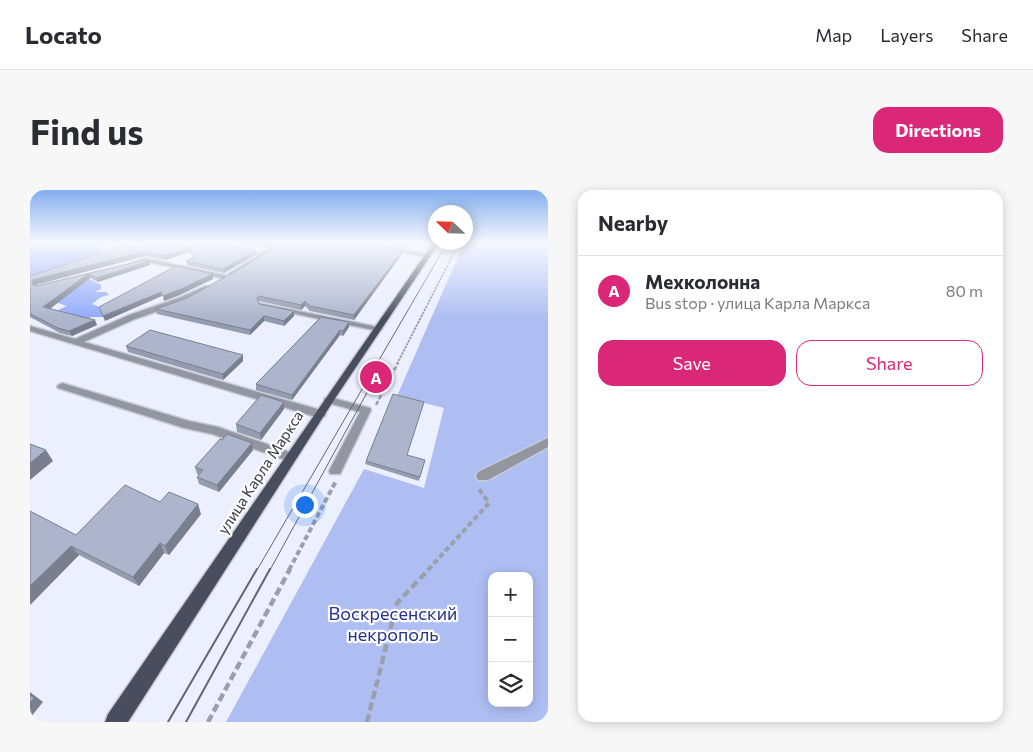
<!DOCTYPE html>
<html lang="en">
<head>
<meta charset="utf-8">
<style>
	body { margin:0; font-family:Commissioner,sans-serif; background:#f7f7f7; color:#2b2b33 }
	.controls { position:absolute; right:15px; bottom:15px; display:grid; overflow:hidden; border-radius:10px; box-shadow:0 2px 12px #0003 }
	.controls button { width:45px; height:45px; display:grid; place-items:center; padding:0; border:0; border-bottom:1px solid #e1e1e2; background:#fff; color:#2b2b33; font:25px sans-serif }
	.compass { position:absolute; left:398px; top:15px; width:45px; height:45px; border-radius:50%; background:#fff; box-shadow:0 2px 12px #0003; rotate:293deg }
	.you { position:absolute; left:274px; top:314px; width:18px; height:18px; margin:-12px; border:4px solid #fff; border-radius:50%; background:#1a73e8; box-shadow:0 0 0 8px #1a73e833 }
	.badge { display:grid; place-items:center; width:32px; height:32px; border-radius:50%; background:#db2777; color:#fff; font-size:16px; font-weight:700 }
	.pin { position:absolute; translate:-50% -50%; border:2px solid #fff; box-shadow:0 1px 5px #0006 }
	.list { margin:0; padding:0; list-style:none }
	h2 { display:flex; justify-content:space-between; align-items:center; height:65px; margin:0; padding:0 20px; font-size:21px }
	h2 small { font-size:16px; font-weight:400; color:#7c7c81 }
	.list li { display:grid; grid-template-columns:32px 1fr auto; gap:15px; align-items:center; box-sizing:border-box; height:70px; padding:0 20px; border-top:1px solid #e1e1e2 }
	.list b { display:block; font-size:19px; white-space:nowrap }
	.list p { margin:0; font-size:16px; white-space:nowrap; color:#7c7c81 }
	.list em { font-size:16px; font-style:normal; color:#7c7c81 }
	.actions { display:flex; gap:10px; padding:15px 20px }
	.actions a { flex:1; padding:11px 0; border:1px solid #db2777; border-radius:15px; text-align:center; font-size:18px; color:#db2777 }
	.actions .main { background:#db2777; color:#fff }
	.icon { flex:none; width:28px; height:28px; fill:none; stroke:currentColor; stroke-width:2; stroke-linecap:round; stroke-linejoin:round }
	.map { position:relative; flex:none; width:518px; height:532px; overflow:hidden; border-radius:15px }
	header { display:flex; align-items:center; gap:30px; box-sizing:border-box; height:70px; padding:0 25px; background:#fff; border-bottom:1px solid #e1e1e2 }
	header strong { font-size:24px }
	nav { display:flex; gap:28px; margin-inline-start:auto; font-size:18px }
	.intro { display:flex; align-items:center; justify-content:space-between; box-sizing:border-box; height:120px; padding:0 30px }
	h1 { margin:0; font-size:35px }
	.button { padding:12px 22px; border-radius:15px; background:#db2777; color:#fff; font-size:18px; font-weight:700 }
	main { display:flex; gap:30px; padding:0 30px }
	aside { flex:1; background:#fff; border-radius:15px; box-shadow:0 2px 12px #0003 }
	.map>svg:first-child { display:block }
</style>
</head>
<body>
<header>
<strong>Locato</strong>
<nav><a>Map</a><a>Layers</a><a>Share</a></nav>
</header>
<div class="intro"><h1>Find us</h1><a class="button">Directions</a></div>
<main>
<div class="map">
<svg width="518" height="532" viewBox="0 0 518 532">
	<rect width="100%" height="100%" fill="#ebeffe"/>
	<!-- green -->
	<path fill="#aebef2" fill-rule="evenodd" d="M434 53H518V532H196L334 279 394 298 414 218 367 206ZM462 386H499V513H462Z"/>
	<!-- forest -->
	<g fill="#93abfb">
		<polygon points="0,53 85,53 73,55 68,69 0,91"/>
		<polygon points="55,87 71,95 71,99 65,102 76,102 79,105 71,107 62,114 77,120 75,127 62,127 50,130 26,121 37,116 25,112"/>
	</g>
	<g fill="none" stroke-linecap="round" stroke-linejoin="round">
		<!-- minor casing -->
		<g stroke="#c7cbd9" stroke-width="3">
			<g id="minor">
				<polygon points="247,53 254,53 203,85 198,84"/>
				<polygon points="320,53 335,53 401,65 398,67"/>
				<polygon points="115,68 195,85 198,87 195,89 123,73 115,72 105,75 102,73"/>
				<polygon points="175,96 180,97 157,111 105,129 54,152 294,221 296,224 294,227 286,227 0,141 0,136 45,149 99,125 151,107"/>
				<polygon points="229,113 348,137 352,139 348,141 232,117 229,117"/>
				<polygon points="32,193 159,231 188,237 265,264 267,267 265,270 261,272 182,244 154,238 28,198 27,196"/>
				<polygon points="299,207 340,218 341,220 310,284 300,284 299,281 330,222 295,212 294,210 295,208"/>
				<polygon points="518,248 518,257 458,290 448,290 446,286 448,282"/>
			</g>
		</g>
		<!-- major casing -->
		<g stroke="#c7cbd9" stroke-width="3">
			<polygon id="major" points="403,53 409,53 304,210 98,532 75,532 78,524"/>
		</g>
		<!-- path-far3 -->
		<polyline stroke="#9b9fac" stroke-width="2" stroke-dasharray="2.5 1" stroke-linecap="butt" points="367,174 429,53"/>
		<!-- path-far2 -->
		<g stroke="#9b9fac" stroke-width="2.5" stroke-dasharray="4.5 2" stroke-linecap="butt">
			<polyline points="334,192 355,198"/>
			<polyline points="346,215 368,173"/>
		</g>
		<!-- path-far1 -->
		<g stroke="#9b9fac" stroke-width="4" stroke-dasharray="5.5 3" stroke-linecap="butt">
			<polyline points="259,380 306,291"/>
			<polyline points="398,380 459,313 448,298"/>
		</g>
		<!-- path -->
		<g stroke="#9b9fac" stroke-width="4.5" stroke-dasharray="8 4" stroke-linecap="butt">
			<polyline points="178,532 260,379"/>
			<polyline points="337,532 367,413 399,379"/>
		</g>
		<!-- minor -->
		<use href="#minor" fill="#9396a0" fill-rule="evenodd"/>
		<!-- major -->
		<use href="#major" fill="#484e5e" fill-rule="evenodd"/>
		<!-- tram-far1 -->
		<g stroke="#636671" stroke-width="1">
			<polyline points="227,380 417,53"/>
			<polyline points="240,380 351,177"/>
		</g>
		<!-- tram -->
		<g stroke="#636671" stroke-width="2">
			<polyline points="138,532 227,379"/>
			<polyline points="156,532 240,379"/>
		</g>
	</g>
	<!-- wall -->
	<g fill="#959caf">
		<polygon points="157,53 197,53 199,55 227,64 194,83 157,75 156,71 163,68 160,62 135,70 115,66 5,95 6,96 114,70 120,75 68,92 60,88 20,118 67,135 42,146 30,143 0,127 0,86 110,58 158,57"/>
		<polygon points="205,53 243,53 236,58"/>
		<polygon points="347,53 381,53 376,59"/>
		<polygon points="373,60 372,64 324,130 280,121 275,116 271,120 229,111 228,112 229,114 264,126 254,136 234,131 220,145 127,124 126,119 157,108 217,75"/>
		<polygon points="291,127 319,137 313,146 310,145 262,210 226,200 226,194"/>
		<polygon points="96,156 213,171 193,190 98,162"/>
		<polygon points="254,219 231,250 207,242 206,234"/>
		<polygon points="192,250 222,253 223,260 189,302 169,294 167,287 169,285 167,284 165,277"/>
		<polygon points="336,271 390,287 389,291 335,274"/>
		<polygon points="130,312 171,324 139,365 134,363 109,396 49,365 0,415 46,345"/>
	</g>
	<!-- shaded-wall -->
	<g fill="#797f8f">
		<polygon points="237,53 243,53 236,58 235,54"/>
		<polygon points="160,58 160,62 135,70 134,66"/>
		<polygon points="226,60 227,64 194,83 193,79"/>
		<polygon points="373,60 372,64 324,130 324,125"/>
		<polygon points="113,62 115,66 5,95 5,100 3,95 2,90"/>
		<polygon points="119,71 120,75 68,92 67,88"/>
		<polygon points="58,84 60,88 16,122 13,117"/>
		<polygon points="183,84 183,89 150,105 134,111 133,106"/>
		<polygon points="131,102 132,106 75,131 73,126"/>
		<polygon points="275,111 275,116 271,120 271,115"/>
		<polygon points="264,121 264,126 254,136 254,131"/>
		<polygon points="234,126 234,131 220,145 220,140"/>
		<polygon points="65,130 67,135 42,146 39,141"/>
		<polygon points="319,132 319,137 313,146 313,141"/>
		<polygon points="310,140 310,145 262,210 262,205"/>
		<polygon points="213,165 213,171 193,190 193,184"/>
		<polygon points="254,212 254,219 231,250 230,243"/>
		<polygon points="222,253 223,260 189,302 187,295"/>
		<polygon points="16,260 23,271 0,290 0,273"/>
		<polygon points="168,314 171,324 139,365 135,356"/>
		<polygon points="130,353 134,363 109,396 103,387"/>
		<polygon points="41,356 49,365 0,415 0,396"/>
		<polygon points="0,502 13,512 0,528"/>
	</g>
	<!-- building -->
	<g fill="#adb5cc" stroke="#797f8f">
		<polygon points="122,53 141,53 159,57 157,53 197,53 199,55 226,60 193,79 156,71 163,67 160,58 134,66 113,62 2,90 3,95 6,96 114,70 119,71 67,88 58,84 13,117 65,130 39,141 28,138 0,124 0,86 94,55 110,58"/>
		<polygon points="251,53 334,53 373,60 324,125 280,116 275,111 271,115 229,106 227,108 229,114 264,121 254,131 234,126 220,140 126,119 157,108 217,75"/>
		<polygon points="146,76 183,84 149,100 133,106 131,102 73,126 69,117"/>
		<polygon points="291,127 319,132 313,141 310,140 262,205 226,194"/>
		<polygon points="120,140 213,165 193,184 96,156"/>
		<polygon points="363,204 394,212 377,265 395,270 390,287 336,271"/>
		<polygon points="231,205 254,212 230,243 206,234"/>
		<polygon points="197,244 222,253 187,295 167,287 173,280 165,277 190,249 192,250"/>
		<polygon points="0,254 16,260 0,273"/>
		<polygon points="95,295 130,312 139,302 168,314 135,356 130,353 103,387 41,356 0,396 0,321 46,345"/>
		<polygon points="0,505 4,508 0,513"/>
	</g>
	<!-- sky -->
	<linearGradient id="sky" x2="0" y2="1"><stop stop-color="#84aeed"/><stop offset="0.41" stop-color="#f6f8ff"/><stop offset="1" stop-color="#f6f8ff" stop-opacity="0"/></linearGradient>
	<rect width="518" height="128" fill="url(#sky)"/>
	<g text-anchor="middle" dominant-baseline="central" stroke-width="4.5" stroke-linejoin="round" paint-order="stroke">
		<!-- street labels -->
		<g font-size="15" fill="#363943" stroke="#fdfdfd">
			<text transform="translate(230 282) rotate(-57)">улица Карла Маркса</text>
		</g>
		<!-- near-park labels -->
		<g font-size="18" fill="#25328c" stroke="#fdfdfd">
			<text x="363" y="423">Воскресенский<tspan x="363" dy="21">некрополь</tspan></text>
		</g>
	</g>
</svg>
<div class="controls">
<button>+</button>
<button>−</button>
<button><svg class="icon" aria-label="layers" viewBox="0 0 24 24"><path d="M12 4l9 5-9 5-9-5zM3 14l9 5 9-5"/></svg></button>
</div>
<svg class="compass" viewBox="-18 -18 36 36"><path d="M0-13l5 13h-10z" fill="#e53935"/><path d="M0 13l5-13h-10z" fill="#7c7c81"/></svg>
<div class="you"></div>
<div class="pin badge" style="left:346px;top:187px">A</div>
</div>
<aside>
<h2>Nearby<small></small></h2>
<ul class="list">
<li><span class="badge">A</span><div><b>Мехколонна</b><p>Bus stop · улица Карла Маркса</p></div><em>80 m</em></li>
</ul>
<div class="actions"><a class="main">Save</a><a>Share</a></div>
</aside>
</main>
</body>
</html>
